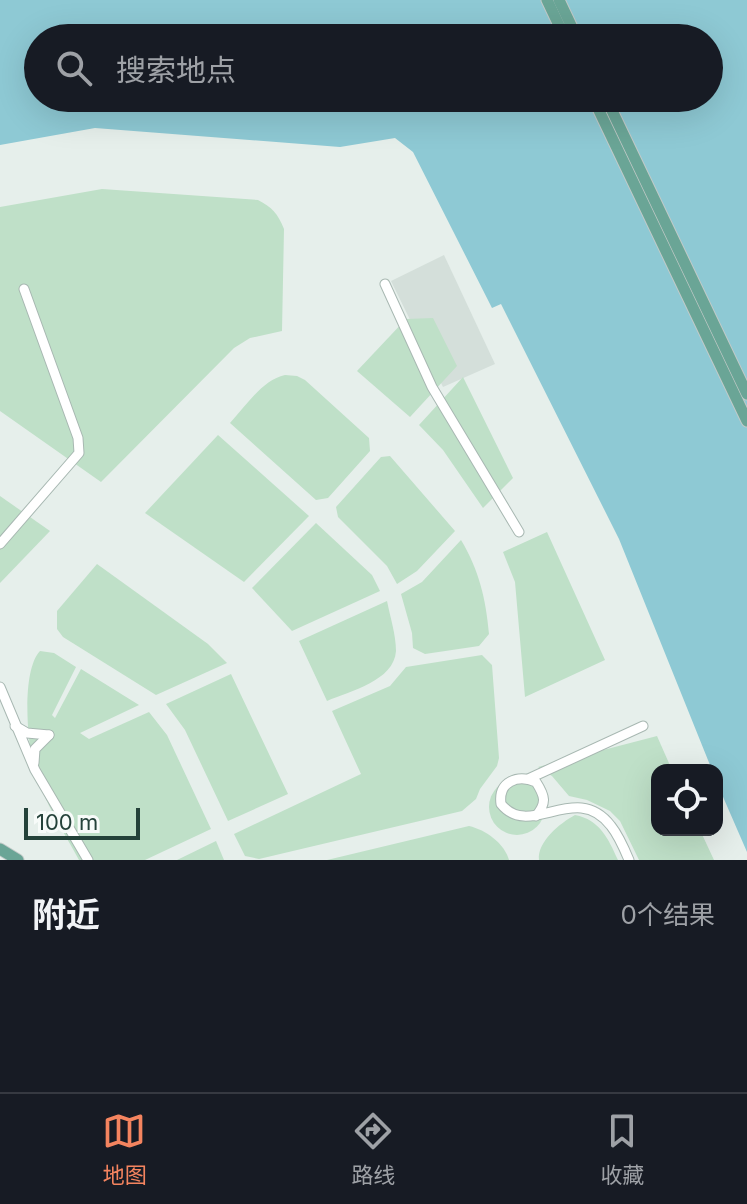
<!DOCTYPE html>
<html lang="zh">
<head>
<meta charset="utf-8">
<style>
	body { margin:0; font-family:Inter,"Noto Sans SC",sans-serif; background:#20242c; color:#f1f3f6 }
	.controls { position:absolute; right:24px; bottom:24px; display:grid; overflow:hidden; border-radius:16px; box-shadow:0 8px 32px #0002 }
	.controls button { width:72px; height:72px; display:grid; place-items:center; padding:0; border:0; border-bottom:2px solid #363941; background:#171b24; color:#f1f3f6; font:40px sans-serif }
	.scale { position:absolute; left:24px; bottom:20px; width:116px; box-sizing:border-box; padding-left:8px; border:4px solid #24423a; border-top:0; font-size:22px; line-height:28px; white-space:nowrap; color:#24423a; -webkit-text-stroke:6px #f7fbf9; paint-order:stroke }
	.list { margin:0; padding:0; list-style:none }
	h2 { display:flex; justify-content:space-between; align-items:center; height:104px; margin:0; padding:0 32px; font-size:34px }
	h2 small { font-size:26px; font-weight:400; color:#9ea1a6 }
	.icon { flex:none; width:44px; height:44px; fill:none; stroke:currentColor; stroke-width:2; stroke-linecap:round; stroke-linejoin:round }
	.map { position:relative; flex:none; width:747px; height:860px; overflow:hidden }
	.search { position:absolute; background:#171b24; box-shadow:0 8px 32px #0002; left:24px; right:24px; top:24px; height:88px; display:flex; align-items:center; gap:20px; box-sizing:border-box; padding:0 28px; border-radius:44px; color:#9ea1a6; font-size:30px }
	.sheet { height:232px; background:#171b24 }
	nav { display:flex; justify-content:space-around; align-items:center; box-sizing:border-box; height:112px; border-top:2px solid #363941; background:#171b24; font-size:22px; color:#9ea1a6 }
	nav a { display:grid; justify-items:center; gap:4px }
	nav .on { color:#f4845f }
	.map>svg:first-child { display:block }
</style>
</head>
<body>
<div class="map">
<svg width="747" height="860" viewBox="0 0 747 860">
	<rect width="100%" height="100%" fill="#e6efeb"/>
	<!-- built -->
	<polygon fill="#d4dfda" points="444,255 495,364 443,387 391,281"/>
	<!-- green -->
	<g fill="#bfe0c8">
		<path d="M102 189 258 200C272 207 278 214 284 229L282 331 250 338 234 348 101 482 0 411V207Z"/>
		<polygon points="433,318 457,366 410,417 357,371 406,319"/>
		<path d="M285 375 297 376 305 380 369 438 370 451 328 498 316 500 230 423C246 406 262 380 285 375Z"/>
		<polygon points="463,377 513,478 483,508 443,450 419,425"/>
		<polygon points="218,435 309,516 244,582 145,513"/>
		<polygon points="390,456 455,531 417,571 397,584 387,566 338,517 336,507 381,457"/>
		<polygon points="0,496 50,531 0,583"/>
		<polygon points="316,523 372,575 380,591 292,631 252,588"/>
		<polygon points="547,532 605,660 525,697 515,582 503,552"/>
		<path d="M461 540C479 570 486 599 489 634L479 646 425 654 413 648 412 633 401 594 422 582Z"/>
		<polygon points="97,564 208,644 227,663 156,695 63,637 57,629 57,611"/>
		<path d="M387 601C390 616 396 635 396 651 394 681 350 691 327 701L299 641Z"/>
		<path d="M40 651 54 653 76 667 52 715 55 718 81 669 139 705 80 733 89 739 149 712 167 735 211 829 145 860H79C64 832 44 802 35 771 27 745 21 671 40 651Z"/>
		<polygon points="482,655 492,665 499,758 497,766 480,789 476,799 462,811 259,859 245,856 234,834 361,774 332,711 390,686 406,667"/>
		<polygon points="231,674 288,794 228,821 185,730 166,704"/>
		<polygon points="657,736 672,770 657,770 657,830 700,830 714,860 639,860 620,821 610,811 587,800 569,796 552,776 538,767"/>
		<circle cx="517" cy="807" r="28"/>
		<path d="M575 815C600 820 608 838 618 860H539C537 842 560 823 575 815Z"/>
		<path d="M469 826C486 830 504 843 509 860H327Z"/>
		<polygon points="216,841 224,860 177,860"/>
	</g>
	<!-- water -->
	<path fill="#8ec9d4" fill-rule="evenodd" d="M0 0H747V852L717 783V770H712L619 539 501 304 492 308 413 152 395 138 340 147 95 128 0 145ZM38 38H709V98H38Z"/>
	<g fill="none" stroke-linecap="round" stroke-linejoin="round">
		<!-- minor casing -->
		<g stroke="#a8b8b2" stroke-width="11">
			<g id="minor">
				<polyline points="385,284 432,387 519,532"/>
				<polyline points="0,544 79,453 78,438 24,289"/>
				<polyline points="0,687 35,770 88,860"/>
				<polyline points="15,726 27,733 49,735"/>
				<polyline points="34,763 35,749 49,735"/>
				<polyline points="528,779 643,726"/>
				<path d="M536 816C547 803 545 796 536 782 517 774 498 782 501 804 530 840 576 780 611 826 619 836 624 848 629 860"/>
			</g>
		</g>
		<!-- major casing -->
		<g stroke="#c2cac8" stroke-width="13">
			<g id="major">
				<polyline points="547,0 565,38"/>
				<polyline points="559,0 577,38"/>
				<polyline points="593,98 747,421"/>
				<polyline points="606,98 747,394"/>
				<polyline points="0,849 18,860"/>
			</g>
		</g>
		<!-- minor -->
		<use href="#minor" stroke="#fff" stroke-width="9"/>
		<!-- major -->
		<use href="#major" stroke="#6aa596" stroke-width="11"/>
	</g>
</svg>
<div class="controls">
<button><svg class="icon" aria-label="locate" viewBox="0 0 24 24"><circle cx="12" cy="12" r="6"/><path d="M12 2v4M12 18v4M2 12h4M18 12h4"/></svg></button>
</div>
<div class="scale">100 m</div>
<div class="search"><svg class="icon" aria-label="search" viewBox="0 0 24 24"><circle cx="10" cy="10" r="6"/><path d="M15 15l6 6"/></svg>搜索地点</div>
</div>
<section class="sheet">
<h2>附近<small>0个结果</small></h2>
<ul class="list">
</ul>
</section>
<nav>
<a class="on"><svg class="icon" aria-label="map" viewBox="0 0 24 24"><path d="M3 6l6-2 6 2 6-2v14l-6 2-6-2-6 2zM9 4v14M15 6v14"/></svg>地图</a>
<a><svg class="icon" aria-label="directions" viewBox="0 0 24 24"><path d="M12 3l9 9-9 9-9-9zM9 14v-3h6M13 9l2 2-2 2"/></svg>路线</a>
<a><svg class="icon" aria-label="saved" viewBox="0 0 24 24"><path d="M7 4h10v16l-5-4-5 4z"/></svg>收藏</a>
</nav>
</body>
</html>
